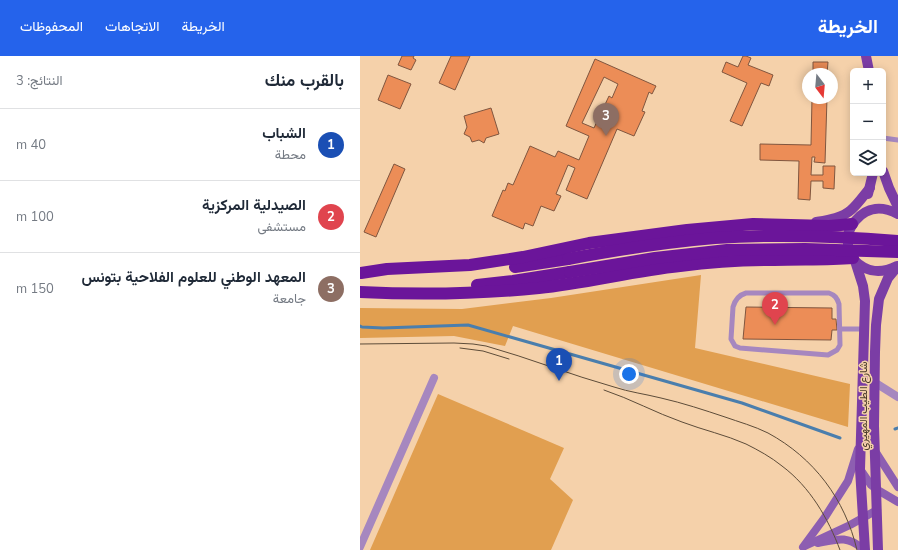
<!DOCTYPE html>
<html lang="ar">
<head>
<meta charset="utf-8">
<style>
	body { margin:0; font-family:"Nunito Sans",Vazirmatn,sans-serif; background:#f2f2f3; color:#1f2937; direction:rtl }
	.controls { position:absolute; right:12px; top:12px; display:grid; overflow:hidden; border-radius:6px; box-shadow:0 2px 10px #0003 }
	.controls button { width:36px; height:36px; display:grid; place-items:center; padding:0; border:0; border-bottom:1px solid #e0e1e3; background:#fff; color:#1f2937; font:20px sans-serif }
	.compass { position:absolute; left:442px; top:12px; width:36px; height:36px; border-radius:50%; background:#fff; box-shadow:0 2px 10px #0003; rotate:164deg }
	.you { position:absolute; left:269px; top:318px; width:14px; height:14px; margin:-10px; border:3px solid #fff; border-radius:50%; background:#1a73e8; box-shadow:0 0 0 6px #1a73e833 }
	.badge { display:grid; place-items:center; width:26px; height:26px; border-radius:50%; background:#2563eb; color:#fff; font-size:13px; font-weight:700 }
	.pin { position:absolute; translate:-50% -33px; filter:drop-shadow(0 1px 2px #0008) }
	.pin::after { content:''; position:absolute; top:21px; width:14px; height:12px; background:inherit; clip-path:polygon(0 0,100% 0,50% 100%) }
	.list { margin:0; padding:0; list-style:none }
	h2 { display:flex; justify-content:space-between; align-items:center; height:52px; margin:0; padding:0 16px; font-size:17px }
	h2 small { font-size:13px; font-weight:400; color:#747a83 }
	.list li { display:grid; grid-template-columns:26px 1fr auto; gap:12px; align-items:center; box-sizing:border-box; height:72px; padding:0 16px; border-top:1px solid #e0e1e3 }
	.list b { display:block; font-size:15px; white-space:nowrap }
	.list p { margin:0; font-size:13px; white-space:nowrap; color:#747a83 }
	.list em { font-size:13px; font-style:normal; color:#747a83 }
	.icon { flex:none; width:22px; height:22px; fill:none; stroke:currentColor; stroke-width:2; stroke-linecap:round; stroke-linejoin:round }
	.map { position:relative; flex:none; width:538px; height:494px; overflow:hidden; direction:ltr }
	header { display:flex; align-items:center; gap:24px; box-sizing:border-box; height:56px; padding:0 20px; background:#2563eb; color:#fff }
	header strong { font-size:19px }
	nav { display:flex; gap:22px; margin-inline-start:auto; font-size:14px }
	main { display:flex }
	aside { flex:1; background:#fff }
	.map>svg:first-child { display:block }
</style>
</head>
<body>
<header>
<strong>الخريطة</strong>
<nav><a>الخريطة</a><a>الاتجاهات</a><a>المحفوظات</a></nav>
</header>
<main>
<div class="map">
<svg width="538" height="494" viewBox="0 0 538 494">
	<rect width="100%" height="100%" fill="#f5d1aa"/>
	<!-- green -->
	<g fill="#e19f50">
		<polygon points="341,219 335,292 490,328 488,371 153,270 145,290 94,280 0,282 0,252 102,253 191,242"/>
		<polygon points="78,338 204,392 190,423 213,444 191,494 10,494"/>
	</g>
	<g fill="none" stroke-linecap="round" stroke-linejoin="round">
		<!-- stream -->
		<g stroke="#4a7ead" stroke-width="3">
			<polyline points="0,270 2,271 23,272 108,269 382,347 480,382"/>
			<polyline points="535,373 538,372"/>
		</g>
	</g>
	<!-- building -->
	<g fill="#ec8d57" stroke="#80563f" fill-rule="evenodd">
		<polygon points="42,0 54,0 53,2 56,4 51,14 38,9"/>
		<polygon points="91,0 110,0 95,34 79,27"/>
		<polygon points="383,0 386,0 391,2 388,9 413,19 409,30 401,27 382,70 370,65 387,27 362,16 366,6 378,11"/>
		<path d="M235 3 296 30 292 38 289 36 282 55 285 56 274 80 257 73 227 143 206 134 215 112 208 109 196 138 201 140 194 155 181 150 173 170 165 167 163 173 132 160 143 134 145 135 148 127 153 129 170 90 195 101 198 95 219 104 229 80 206 70ZM244 21 258 28 252 42 249 40 234 72 222 67Z"/>
		<polygon points="453,6 468,6 467,18 453,18"/>
		<polygon points="28,19 51,28 40,53 18,44"/>
		<polygon points="452,42 467,42 465,107 454,106 455,101 452,101 451,119 463,119 463,110 475,110 474,133 463,132 463,125 451,125 450,144 438,143 439,105 400,104 400,88 451,89"/>
		<polygon points="131,52 139,78 126,82 124,87 119,84 112,86 110,81 104,78 107,71 104,60"/>
		<polygon points="34,108 45,113 16,181 4,176"/>
		<polygon points="386,251 472,252 472,263 476,263 477,274 472,274 471,284 383,283"/>
	</g>
	<g fill="none" stroke-linecap="round" stroke-linejoin="round">
		<!-- lane -->
		<g stroke="#a687bf" stroke-width="5">
			<polyline points="523,82 538,84"/>
			<path d="M386 237H469C475 239 477 242 479 248L480 289 477 294 468 299 380 292 375 290 371 283 373 251C375 244 379 239 386 237Z"/>
			<polyline points="480,273 504,273"/>
		</g>
		<!-- street -->
		<g stroke="#a687bf" stroke-width="8">
			<polyline points="514,326 538,341"/>
			<polyline points="0,491 74,322"/>
		</g>
		<!-- secondary -->
		<g stroke="#8d5eb1" stroke-width="8">
			<polyline points="515,395 538,431"/>
			<polyline points="500,413 511,429 516,433 538,446"/>
			<path d="M458 487C477 483 488 479 504 494"/>
			<polyline points="445,490 490,469 517,454"/>
			<polyline points="443,491 465,461 488,425 498,393"/>
		</g>
		<!-- primary -->
		<g stroke="#7b3da5" stroke-width="10">
			<polyline points="506,0 509,15"/>
			<polyline points="523,115 529,132 538,151"/>
			<polyline points="508,138 513,117"/>
			<path d="M456 166C468 164 482 162 491 154 498 148 504 139 510 132"/>
			<path d="M488 189C488 186 488 182 488 179 489 174 492 169 495 165 507 150 523 150 538 158"/>
			<path d="M494 204C507 217 521 218 537 210"/>
			<polyline points="495,205 503,230 505,245 500,413 505,494"/>
			<polyline points="518,494 514,370 515,296 516,269 519,243 528,222 537,211"/>
		</g>
		<!-- highway -->
		<g stroke="#6b159a" stroke-width="12">
			<polyline points="155,211 208,203"/>
			<polyline points="1,217 27,213 110,209 163,201 229,187 327,174 393,168 469,170 492,168"/>
			<polyline points="117,229 153,225 210,216"/>
			<path d="M0 236C60 239 119 238 179 232 226 227 273 215 320 210 351 206 383 204 414 204 440 203 466 204 493 202"/>
		</g>
		<!-- tram -->
		<g stroke="#5d4c39" stroke-width="1">
			<path d="M0 288 94 287 113 288 126 290C169 302 211 319 254 331 269 336 285 338 301 342 323 347 344 354 365 361 379 366 394 370 408 377 454 402 485 443 497 494"/>
			<polyline points="100,292 123,295 149,303"/>
			<path d="M244 334C271 343 296 357 322 366 343 374 366 379 386 388 398 394 411 401 422 410 450 431 468 462 480 494"/>
		</g>
		<!-- highway-bridge -->
		<g stroke="#6b159a" stroke-width="12">
			<path d="M208 203C256 194 306 186 355 182 416 178 477 180 538 185"/>
			<polyline points="210,216 295,202 367,194 445,193 538,196"/>
		</g>
	</g>
	<g text-anchor="middle" dominant-baseline="central" stroke-width="3" stroke-linejoin="round" paint-order="stroke">
		<!-- street labels -->
		<g font-size="11" fill="#483a2a" stroke="#f5d1aa">
			<text transform="translate(503 350) rotate(-90)">شارع الطيب المهيري</text>
		</g>
	</g>
</svg>
<div class="controls">
<button>+</button>
<button>−</button>
<button><svg class="icon" aria-label="layers" viewBox="0 0 24 24"><path d="M12 4l9 5-9 5-9-5zM3 14l9 5 9-5"/></svg></button>
</div>
<svg class="compass" viewBox="-18 -18 36 36"><path d="M0-13l5 13h-10z" fill="#e53935"/><path d="M0 13l5-13h-10z" fill="#747a83"/></svg>
<div class="you"></div>
<div class="pin badge" style="left:199px;top:325px;background:#1a4fb4">1</div>
<div class="pin badge" style="left:415px;top:269px;background:#e0444e">2</div>
<div class="pin badge" style="left:246px;top:80px;background:#8d6e63">3</div>
</div>
<aside>
<h2>بالقرب منك<small>النتائج: 3</small></h2>
<ul class="list">
<li><span class="badge" style="background:#1a4fb4">1</span><div><b>الشباب</b><p>محطة</p></div><em>40 m</em></li>
<li><span class="badge" style="background:#e0444e">2</span><div><b>الصيدلية المركزية</b><p>مستشفى</p></div><em>100 m</em></li>
<li><span class="badge" style="background:#8d6e63">3</span><div><b>المعهد الوطني للعلوم الفلاحية بتونس</b><p>جامعة</p></div><em>150 m</em></li>
</ul>
</aside>
</main>
</body>
</html>
